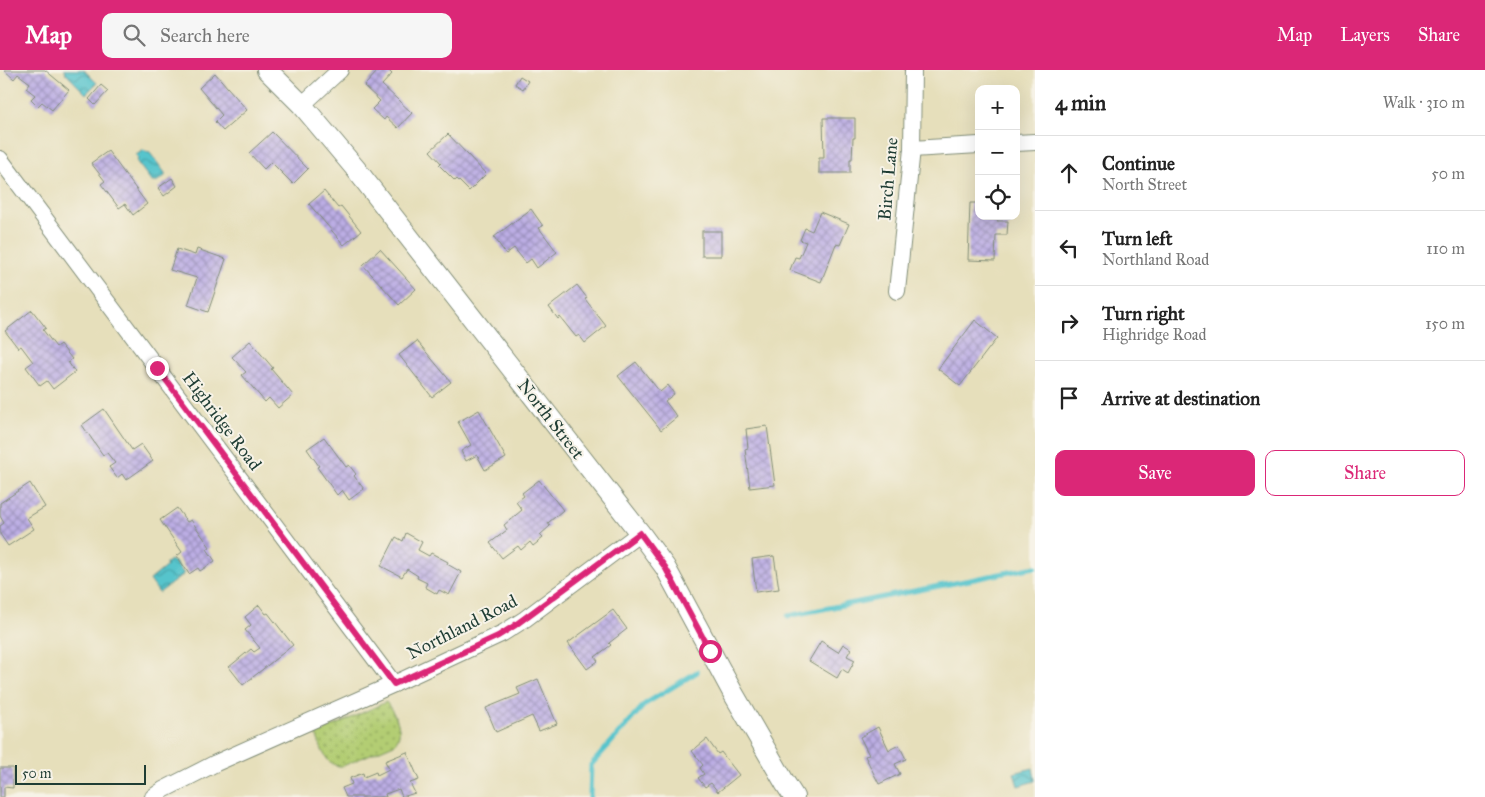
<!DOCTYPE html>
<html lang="en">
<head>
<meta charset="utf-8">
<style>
	body { margin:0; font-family:"IM FELL Great Primer",serif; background:#f6f6f6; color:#222 }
	.controls { position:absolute; right:15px; top:15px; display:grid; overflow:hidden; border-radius:10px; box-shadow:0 5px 20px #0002 }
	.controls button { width:45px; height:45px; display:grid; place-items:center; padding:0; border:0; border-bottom:1px solid #e0e0e0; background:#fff; color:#222; font:25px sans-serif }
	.scale { position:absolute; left:15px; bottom:12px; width:131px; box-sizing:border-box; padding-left:5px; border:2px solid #1f3d34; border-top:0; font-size:14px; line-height:18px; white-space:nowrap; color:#1f3d34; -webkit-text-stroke:4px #f7f3e8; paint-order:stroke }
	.stop { position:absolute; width:15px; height:15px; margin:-11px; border:4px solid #db2777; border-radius:50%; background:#fff }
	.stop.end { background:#db2777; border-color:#fff; box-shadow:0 1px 5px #0008 }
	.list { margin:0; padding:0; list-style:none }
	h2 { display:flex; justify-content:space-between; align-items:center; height:65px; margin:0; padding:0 20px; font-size:21px }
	h2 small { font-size:16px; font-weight:400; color:#767676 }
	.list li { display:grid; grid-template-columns:32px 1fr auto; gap:15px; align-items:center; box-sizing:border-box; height:75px; padding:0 20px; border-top:1px solid #e0e0e0 }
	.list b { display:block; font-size:19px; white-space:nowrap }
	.list p { margin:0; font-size:16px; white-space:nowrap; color:#767676 }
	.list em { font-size:16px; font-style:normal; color:#767676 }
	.actions { display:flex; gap:10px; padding:15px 20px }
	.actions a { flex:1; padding:11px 0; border:1px solid #db2777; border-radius:10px; text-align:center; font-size:18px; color:#db2777 }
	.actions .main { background:#db2777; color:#fff }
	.icon { flex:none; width:28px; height:28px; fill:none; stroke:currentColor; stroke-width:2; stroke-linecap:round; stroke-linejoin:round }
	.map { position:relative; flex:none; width:1035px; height:727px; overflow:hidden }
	header { display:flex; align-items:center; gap:30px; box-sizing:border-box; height:70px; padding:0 25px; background:#db2777; color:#fff }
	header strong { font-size:24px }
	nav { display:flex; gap:28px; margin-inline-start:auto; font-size:18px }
	.search { width:350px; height:45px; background:#f6f6f6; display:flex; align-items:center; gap:12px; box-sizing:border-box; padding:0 18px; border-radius:10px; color:#767676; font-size:19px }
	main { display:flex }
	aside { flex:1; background:#fff }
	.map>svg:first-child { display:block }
</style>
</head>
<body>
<header>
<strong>Map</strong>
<div class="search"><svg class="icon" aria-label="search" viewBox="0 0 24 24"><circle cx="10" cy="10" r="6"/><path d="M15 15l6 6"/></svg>Search here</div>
<nav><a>Map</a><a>Layers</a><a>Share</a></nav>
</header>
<main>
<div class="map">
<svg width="1035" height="727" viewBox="0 0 1035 727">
	<defs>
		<pattern id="grass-dots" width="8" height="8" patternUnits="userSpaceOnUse" patternTransform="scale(1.25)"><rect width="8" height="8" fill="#b3cd73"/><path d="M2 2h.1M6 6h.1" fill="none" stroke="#91a85f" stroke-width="1.8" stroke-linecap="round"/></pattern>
		<pattern id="water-waves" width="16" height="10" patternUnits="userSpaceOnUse" patternTransform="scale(1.25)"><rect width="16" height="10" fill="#56c4cc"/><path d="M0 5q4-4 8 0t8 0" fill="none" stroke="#47a0a6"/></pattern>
		<pattern id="building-cross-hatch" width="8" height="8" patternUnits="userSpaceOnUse" patternTransform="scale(1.25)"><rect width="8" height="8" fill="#bcade4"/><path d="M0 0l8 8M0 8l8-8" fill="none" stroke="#988eba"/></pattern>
	</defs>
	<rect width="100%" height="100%" fill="#f7f3e8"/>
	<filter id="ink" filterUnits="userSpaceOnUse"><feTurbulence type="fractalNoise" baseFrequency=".02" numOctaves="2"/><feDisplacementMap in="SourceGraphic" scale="10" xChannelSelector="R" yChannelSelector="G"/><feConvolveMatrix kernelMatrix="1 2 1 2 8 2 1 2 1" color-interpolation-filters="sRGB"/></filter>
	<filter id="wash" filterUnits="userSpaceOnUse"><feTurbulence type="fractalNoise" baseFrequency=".0096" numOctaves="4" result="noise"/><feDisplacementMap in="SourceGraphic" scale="20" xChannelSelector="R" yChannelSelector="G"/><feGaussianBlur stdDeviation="1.12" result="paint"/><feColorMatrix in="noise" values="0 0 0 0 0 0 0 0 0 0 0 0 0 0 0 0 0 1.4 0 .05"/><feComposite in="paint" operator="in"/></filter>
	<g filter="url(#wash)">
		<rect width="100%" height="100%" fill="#e6dfbb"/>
		<!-- grass -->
		<path fill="url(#grass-dots)" stroke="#698554" d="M386 632C395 644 406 662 394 674L343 696C326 698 321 677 316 664Z"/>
		<!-- water -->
		<g fill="url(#water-waves)" stroke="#3a8080">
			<polygon points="64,0 84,0 97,13 86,24 65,3 66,2"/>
			<polygon points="144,80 146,82 150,83 165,103 165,106 156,112 152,112 137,92 138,88 136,85"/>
			<polygon points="170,490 173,492 174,491 184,504 159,523 150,510 167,496 165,494"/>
			<polygon points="1033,698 1035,711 1018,716 1014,703"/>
		</g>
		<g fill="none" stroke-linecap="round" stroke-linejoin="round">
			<!-- stream -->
			<g stroke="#56c4cc" stroke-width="5">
				<polyline points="788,546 1035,497"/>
				<polyline points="590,727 591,695 645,634 697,602"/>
			</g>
		</g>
		<g id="blocks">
			<!-- building -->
			<g fill="url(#building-cross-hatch)">
				<polygon points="4,0 45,0 69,20 52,40 42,32 38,36 31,29 35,25 26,18 30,13 18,4 14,9"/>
				<polygon points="379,0 388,0 392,4 382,15 412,43 398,58 386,47 384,50 372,39 380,31 364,16"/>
				<polygon points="215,3 247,40 223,61 215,52 222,45 199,18"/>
				<polygon points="520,6 528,11 523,19 515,14"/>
				<polygon points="101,15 108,21 95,35 89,29"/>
				<polygon points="823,48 855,48 855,68 853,68 852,89 850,89 850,103 819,103 819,88 824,88"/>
				<polygon points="272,62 308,99 293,114 271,92 264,99 249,83"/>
				<polygon points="448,64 486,104 469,121 457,109 455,111 439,95 441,93 430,81"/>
				<polygon points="108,81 147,134 133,145 125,134 119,138 101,114 105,111 91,93"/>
				<polygon points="172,108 177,116 164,126 158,118"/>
				<polygon points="324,121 338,138 341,136 361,161 344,175 309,134"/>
				<polygon points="970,133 979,133 979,146 997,146 997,151 1008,151 1007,165 996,165 995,191 968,190"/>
				<polygon points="531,139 543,156 539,158 557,182 537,198 531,189 526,193 514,178 506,184 494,167"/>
				<polygon points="820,142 849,154 840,175 836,174 821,212 790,200 795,187 799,188 806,172 800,170 805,158 812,161"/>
				<rect x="702" y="161" width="19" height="25"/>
				<polygon points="177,179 195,185 197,179 226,189 208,242 188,235 197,208 170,200"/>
				<polygon points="380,179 416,219 399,235 363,195"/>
				<polygon points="577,215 587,228 585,229 606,256 585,273 579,265 576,267 560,247 558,249 549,237"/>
				<polygon points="32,240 46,258 43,260 56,277 60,274 72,289 68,292 75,302 53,319 47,311 40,316 26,297 33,292 21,276 18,278 5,261"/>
				<polygon points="975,250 997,268 960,316 938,299"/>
				<polygon points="250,271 273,298 271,299 293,325 278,338 269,328 265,332 242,305 246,302 232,287"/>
				<polygon points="417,271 451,312 432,327 399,285"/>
				<polygon points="636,292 660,322 668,315 674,324 665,331 677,347 661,360 618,306"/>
				<polygon points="104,339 132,380 141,374 153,391 126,410 122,404 117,408 109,397 115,393 107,383 103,385 82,355"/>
				<polygon points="479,340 506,388 485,400 477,385 466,391 461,381 471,375 458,352"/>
				<polygon points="767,356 775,415 750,418 745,379 748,378 746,359"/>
				<polygon points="324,367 346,397 349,395 356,404 354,406 364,419 349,430 342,420 337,425 317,397 319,396 307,379"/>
				<polygon points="539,410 563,440 548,453 550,456 540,465 543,468 533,476 530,472 521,480 518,476 502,488 490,473 507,460 504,455 522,440 516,432 524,426 522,423"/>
				<polygon points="30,413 45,437 27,448 34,459 8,476 0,464 0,456 4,453 0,446 0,433"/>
				<polygon points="177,438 187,452 191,450 210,477 207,479 215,491 200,501 198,498 189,504 177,486 182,482 160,450"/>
				<polygon points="406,463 422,472 418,480 429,486 431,483 448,492 447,494 461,502 449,525 439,520 437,524 425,517 427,513 417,508 418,506 407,499 402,507 381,496 396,467 403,471"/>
				<polygon points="774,486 779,519 756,522 752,489"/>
				<polygon points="259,535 266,544 268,543 293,575 243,615 229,597 251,579 254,582 260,578 245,560 251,555 245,547"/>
				<polygon points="613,540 627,559 609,573 611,575 595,587 598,591 587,599 568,573"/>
				<polygon points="821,571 838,582 843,574 851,579 847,586 855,590 848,603 842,599 837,608 809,591"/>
				<polygon points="538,609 557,654 539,661 532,646 496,662 486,638 520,624 517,618"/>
				<polygon points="878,657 889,680 899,675 906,689 895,694 900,704 879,714 865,686 869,685 860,667"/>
				<polygon points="707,669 718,684 721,682 739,705 718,722 711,713 705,717 698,708 704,704 700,698 703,695 692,681"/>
				<polygon points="407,682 419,710 410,713 415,723 402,727 399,719 385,724 386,727 346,727 342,718 352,714 350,708 363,703 364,707 376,702 377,705 389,699 385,691"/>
				<polygon points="0,698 13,698 13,718 4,717 4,727 0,727"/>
			</g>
		</g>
	</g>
	<g filter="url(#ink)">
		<use href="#blocks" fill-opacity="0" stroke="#828e78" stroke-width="1"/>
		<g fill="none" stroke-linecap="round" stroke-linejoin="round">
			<!-- minor casing -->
			<g stroke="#828e78" stroke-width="18">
				<g id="minor">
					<polyline points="302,35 340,0"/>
					<polyline points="1016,73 1035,72"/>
					<polyline points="912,79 979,75"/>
					<polyline points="0,89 394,614"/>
					<polyline points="897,221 912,79 913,0"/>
					<polyline points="153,727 163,720 216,693 394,614 503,563 525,549 640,463"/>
				</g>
			</g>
			<!-- tertiary casing -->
			<g stroke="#828e78" stroke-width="22">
				<polyline id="tertiary" points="267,0 302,35 355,98 640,463 665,497 733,623 785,713 794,727"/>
			</g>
			<!-- minor -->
			<use href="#minor" stroke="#fff" stroke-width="16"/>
			<!-- tertiary -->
			<use href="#tertiary" stroke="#fff" stroke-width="20"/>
		</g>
	</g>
	<g fill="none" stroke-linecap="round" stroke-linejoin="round" filter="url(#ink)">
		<!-- route -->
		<polyline stroke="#db2777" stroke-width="6" points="157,298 394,614 498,566 514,556 640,463 665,497 710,581"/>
	</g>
	<g text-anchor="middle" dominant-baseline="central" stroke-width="4" stroke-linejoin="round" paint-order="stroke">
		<!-- street labels -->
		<g font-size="18" fill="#1f3d34" stroke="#f7f3e8">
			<text transform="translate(888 109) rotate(-85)">Birch Lane</text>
			<text transform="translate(551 349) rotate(52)">North Street</text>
			<text transform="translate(222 351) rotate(53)">Highridge Road</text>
			<text transform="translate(462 557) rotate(-27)">Northland Road</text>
		</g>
	</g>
</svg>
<div class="controls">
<button>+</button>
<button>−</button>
<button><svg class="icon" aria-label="locate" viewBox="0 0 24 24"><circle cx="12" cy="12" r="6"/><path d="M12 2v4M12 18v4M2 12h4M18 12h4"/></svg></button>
</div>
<div class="scale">50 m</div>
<div class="stop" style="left:710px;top:581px"></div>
<div class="stop end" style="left:157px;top:298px"></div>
</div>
<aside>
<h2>4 min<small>Walk · 310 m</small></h2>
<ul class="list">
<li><svg class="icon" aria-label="ahead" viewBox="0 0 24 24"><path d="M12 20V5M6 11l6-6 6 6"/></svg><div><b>Continue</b><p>North Street</p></div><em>50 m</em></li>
<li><svg class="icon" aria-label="left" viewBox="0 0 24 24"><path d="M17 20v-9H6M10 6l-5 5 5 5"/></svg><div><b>Turn left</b><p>Northland Road</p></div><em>110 m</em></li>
<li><svg class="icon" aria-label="right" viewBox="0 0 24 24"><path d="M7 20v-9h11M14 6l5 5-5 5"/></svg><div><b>Turn right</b><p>Highridge Road</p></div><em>150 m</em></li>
<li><svg class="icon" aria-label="arrive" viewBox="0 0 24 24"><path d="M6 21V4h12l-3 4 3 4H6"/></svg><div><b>Arrive at destination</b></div></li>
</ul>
<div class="actions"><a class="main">Save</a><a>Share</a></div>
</aside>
</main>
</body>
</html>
